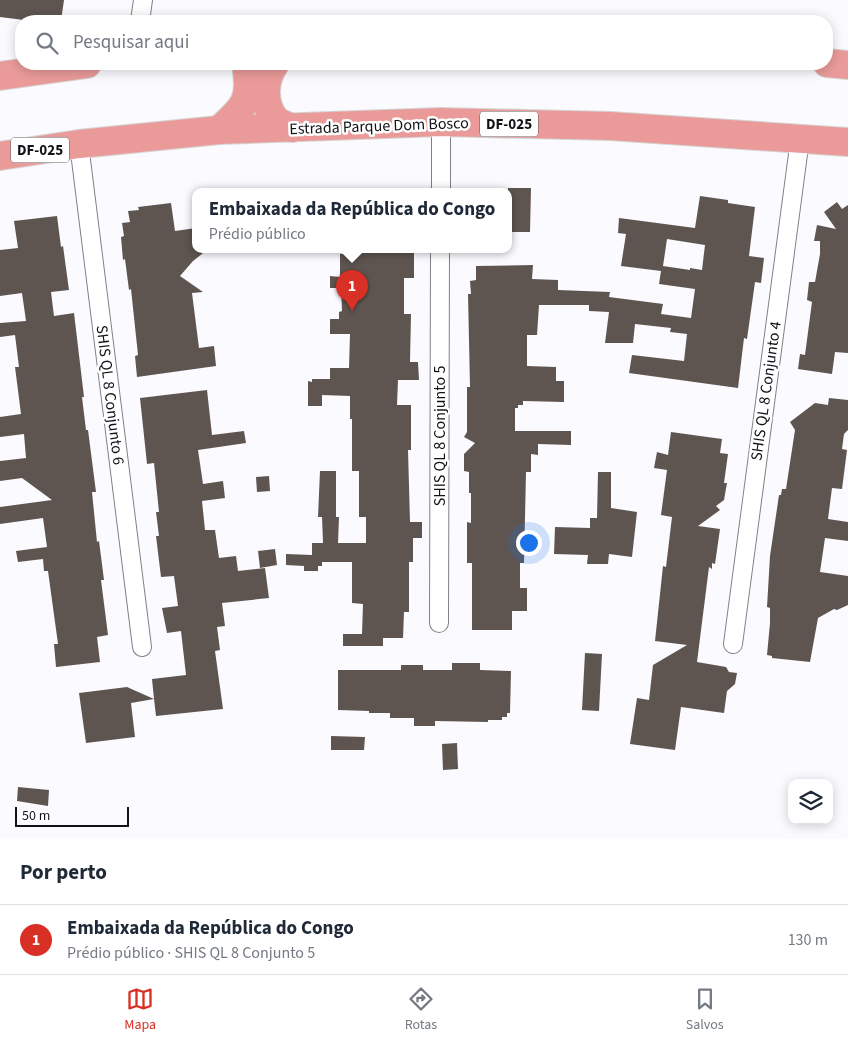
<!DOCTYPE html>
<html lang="pt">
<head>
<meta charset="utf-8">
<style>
	body { margin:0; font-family:"Source Sans 3",sans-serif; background:#f6f6f7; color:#1f2937 }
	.controls { position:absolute; right:15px; bottom:15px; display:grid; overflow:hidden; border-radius:10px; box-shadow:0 2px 12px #0003 }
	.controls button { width:45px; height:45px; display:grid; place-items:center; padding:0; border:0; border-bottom:1px solid #e0e1e3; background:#fff; color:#1f2937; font:25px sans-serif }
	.scale { position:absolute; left:15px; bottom:12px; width:114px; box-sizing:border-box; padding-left:5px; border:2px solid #131317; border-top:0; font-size:14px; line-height:18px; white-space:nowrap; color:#131317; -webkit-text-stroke:4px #fff; paint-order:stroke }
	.you { position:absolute; left:528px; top:542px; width:18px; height:18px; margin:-12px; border:4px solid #fff; border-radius:50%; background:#1a73e8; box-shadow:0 0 0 8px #1a73e833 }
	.badge { display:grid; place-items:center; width:32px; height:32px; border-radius:50%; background:#d93025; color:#fff; font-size:16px; font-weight:700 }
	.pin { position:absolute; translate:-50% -41px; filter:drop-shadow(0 1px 2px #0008) }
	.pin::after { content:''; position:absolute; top:26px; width:18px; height:15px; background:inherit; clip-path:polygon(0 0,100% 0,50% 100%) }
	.popup { position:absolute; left:192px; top:188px; width:320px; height:65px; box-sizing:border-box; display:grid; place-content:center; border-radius:10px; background:#fff; filter:drop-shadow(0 1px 4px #0005); font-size:16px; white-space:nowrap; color:#747a83 }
	.popup b { font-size:19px; color:#1f2937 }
	.popup::after { content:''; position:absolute; left:50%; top:100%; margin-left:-10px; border:10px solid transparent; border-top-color:#fff }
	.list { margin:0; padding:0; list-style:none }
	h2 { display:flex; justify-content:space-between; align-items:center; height:65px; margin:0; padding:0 20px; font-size:21px }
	h2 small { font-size:16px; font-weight:400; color:#747a83 }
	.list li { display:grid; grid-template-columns:32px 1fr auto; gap:15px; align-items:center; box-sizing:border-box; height:70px; padding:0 20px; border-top:1px solid #e0e1e3 }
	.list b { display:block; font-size:19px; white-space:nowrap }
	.list p { margin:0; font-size:16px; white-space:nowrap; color:#747a83 }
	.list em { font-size:16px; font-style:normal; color:#747a83 }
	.icon { flex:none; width:28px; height:28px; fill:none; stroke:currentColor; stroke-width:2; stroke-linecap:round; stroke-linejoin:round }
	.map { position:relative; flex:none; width:848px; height:839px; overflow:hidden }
	.search { position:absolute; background:#fff; box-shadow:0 2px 12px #0003; left:15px; right:15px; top:15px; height:55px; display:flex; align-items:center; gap:12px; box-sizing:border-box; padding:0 18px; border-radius:20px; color:#747a83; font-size:19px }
	.sheet { height:135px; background:#fff }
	nav { display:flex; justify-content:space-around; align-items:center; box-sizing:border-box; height:70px; border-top:1px solid #e0e1e3; background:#fff; font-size:14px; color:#747a83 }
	nav a { display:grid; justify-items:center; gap:2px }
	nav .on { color:#d93025 }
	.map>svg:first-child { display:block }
</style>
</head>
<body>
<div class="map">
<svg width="848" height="839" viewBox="0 0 848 839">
	<rect width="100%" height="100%" fill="#fafaff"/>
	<!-- building -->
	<g fill="#5f5550" fill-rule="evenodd">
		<polygon points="0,0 64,0 61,21 32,21 0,17"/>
		<polygon points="508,188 531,188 530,232 508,232"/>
		<path d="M700 196 728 200V203L755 207 749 256 764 258 761 283 755 282 747 339 744 338 738 388 629 373 632 355 684 361 687 334 670 332 671 328 635 324 633 343H605L609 312 589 311V305H539L537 335H527V366L556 367V381H564V402L523 401V405H518V408H515V431H571V445L538 444V455L531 454V472H526L524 563H520V588H527V611H512V630H472V563H467V522L471 523V493H469V472L464 471V454L475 443 464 437 467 432V387H470L468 294H471L470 281 476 280V266L533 265 532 279 558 280V290L610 292 609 297 663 304 661 314 691 318 695 289 659 284 661 271 621 266 626 234 618 233 619 218 695 228ZM667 239 705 245 702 270 690 268V270L663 266Z"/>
		<polygon points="837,202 842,209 848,205 848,353 835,352 832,374 798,369 800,354 805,355 812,302 807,300 809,282 815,282 820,254 820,241 814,241 817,225 836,229 824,212"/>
		<polygon points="171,203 175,231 196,228 196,250 207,250 193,261 180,276 203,292 192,293 199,348 214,346 216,366 137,377 135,356 138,355 131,289 129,290 125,259 123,260 121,237 124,236 122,223 130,222 128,211 139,210 138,207"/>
		<polygon points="57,216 61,247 63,246 69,290 51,292 54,316 74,313 84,397 82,397 86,430 88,430 96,492 92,492 97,542 99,541 104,580 101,580 108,635 97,637 100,662 56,667 54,644 58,644 48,571 44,571 43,559 18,562 16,551 47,547 43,518 0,524 0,507 52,500 22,478 0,481 0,461 26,458 24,434 0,437 0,417 21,414 15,367 19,367 15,335 0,337 0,323 26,321 22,293 0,296 0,250 18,248 14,221"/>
		<polygon points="347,250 414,250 414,278 404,278 404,314 411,314 410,362 418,362 419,380 398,380 397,405 411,405 411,450 408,450 410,522 422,522 422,538 413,538 413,562 409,562 409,612 404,612 403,638 383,638 383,646 343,646 343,634 362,634 363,604 352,603 352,562 322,562 322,566 318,566 318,571 304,571 304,566 286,565 286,554 312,555 312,543 323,543 322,517 318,517 320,471 336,471 336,517 339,517 338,543 366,543 366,517 359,517 359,471 352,471 352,419 350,419 350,396 322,395 322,406 308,406 308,381 312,382 312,379 330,379 330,368 349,368 350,334 330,334 330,319 339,319 339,312 342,311 341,288 330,288 330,276 340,277 340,254 347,254"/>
		<polygon points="207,390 212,435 244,431 246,443 198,450 203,484 223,481 225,498 202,501 205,530 215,530 219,558 236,556 238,571 265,568 269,598 222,603 225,626 217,627 220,650 215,651 223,709 156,716 154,699 131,703 135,737 86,743 79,693 127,687 154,699 152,679 186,675 181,631 167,633 162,608 178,606 174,576 161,577 156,536 159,536 156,512 159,512 154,463 147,464 140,398"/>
		<polygon points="829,398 848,400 848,430 844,434 842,449 847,450 842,489 832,488 828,519 848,522 848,541 825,538 820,572 848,576 848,605 837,610 834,609 818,618 810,662 772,658 772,656 767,655 770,623 770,608 767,607 770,556 779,495 781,495 782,489 786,489 795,430 790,422 815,403 828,405"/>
		<polygon points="671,432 722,439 720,453 728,454 724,483 727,483 724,500 716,506 720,510 698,526 720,529 715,564 712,563 712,569 709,567 697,662 726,667 729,672 737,673 735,684 727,691 724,713 681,707 675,750 630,744 637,698 649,700 653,665 687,645 655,641 663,566 666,567 672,517 661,515 667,470 654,468 657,452 668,455"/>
		<polygon points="598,472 611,472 611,508 637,512 632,557 609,554 608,564 587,564 588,555 554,554 555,527 590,528 590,518 597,518"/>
		<polygon points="269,476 270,491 257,492 256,477"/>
		<polygon points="275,549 277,565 260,568 258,551"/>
		<polygon points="585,653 602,654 599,711 582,710"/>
		<polygon points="452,663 480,663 480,670 511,671 510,713 507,713 507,717 502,717 502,720 488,720 488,722 435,721 435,726 414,726 414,718 390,718 390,713 369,713 369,711 338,710 338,670 401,670 401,665 423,665 423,670 452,670"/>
		<polygon points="331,736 365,737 364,750 331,750"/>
		<polygon points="457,743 458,769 443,770 442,744"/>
		<polygon points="18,787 49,790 48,806 17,801"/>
	</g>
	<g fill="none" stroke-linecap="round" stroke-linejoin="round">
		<!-- street casing -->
		<g stroke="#81808a" stroke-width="20">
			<g id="street">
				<polyline points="140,21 143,0"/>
				<polyline points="79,144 142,647"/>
				<polyline points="441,192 441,122"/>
				<polyline points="439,623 440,250"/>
				<polyline points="733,644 800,139"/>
			</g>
		</g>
		<!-- primary casing -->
		<g stroke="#d5d5d5" stroke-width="30">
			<g id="primary">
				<polyline points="827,63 848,65"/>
				<path d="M275 64C264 79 262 103 275 119 279 123 287 126 292 128"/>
				<polyline points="0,76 87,64"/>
				<path d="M219 130C245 107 252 100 246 64"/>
				<polyline points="0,156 79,144 219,130 441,122 610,126 848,142"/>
			</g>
		</g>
		<!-- street -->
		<use href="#street" stroke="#fff" stroke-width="18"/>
		<!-- primary -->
		<use href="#primary" stroke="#ea9b99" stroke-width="28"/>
	</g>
	<g text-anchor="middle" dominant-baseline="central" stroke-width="5" stroke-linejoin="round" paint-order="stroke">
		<!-- shield labels -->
		<g fill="#fff" stroke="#5a5a5d" stroke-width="1">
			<rect x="480" y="111.5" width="58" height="25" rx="4"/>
			<rect x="11" y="137.5" width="58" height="25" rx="4"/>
		</g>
		<g font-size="15" font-weight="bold" fill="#131317">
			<text x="509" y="124">DF-025</text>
			<text x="40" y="150">DF-025</text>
		</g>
		<!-- street labels -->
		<g font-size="16" fill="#131317" stroke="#fff">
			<text transform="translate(379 126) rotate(-2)">Estrada Parque Dom Bosco</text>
			<text transform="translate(766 391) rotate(-82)">SHIS QL 8 Conjunto 4</text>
			<text transform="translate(110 395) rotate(83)">SHIS QL 8 Conjunto 6</text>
			<text transform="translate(440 436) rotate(-90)">SHIS QL 8 Conjunto 5</text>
		</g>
	</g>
</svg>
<div class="controls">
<button><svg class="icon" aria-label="layers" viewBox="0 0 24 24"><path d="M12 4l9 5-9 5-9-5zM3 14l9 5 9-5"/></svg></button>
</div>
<div class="scale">50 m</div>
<div class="you"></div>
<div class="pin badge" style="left:352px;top:311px">1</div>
<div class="popup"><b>Embaixada da República do Congo</b>Prédio público</div>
<div class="search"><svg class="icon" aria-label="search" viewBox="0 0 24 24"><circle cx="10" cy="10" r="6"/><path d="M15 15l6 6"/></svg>Pesquisar aqui</div>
</div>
<section class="sheet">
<h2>Por perto<small></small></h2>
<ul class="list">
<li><span class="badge">1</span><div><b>Embaixada da República do Congo</b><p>Prédio público · SHIS QL 8 Conjunto 5</p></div><em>130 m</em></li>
</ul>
</section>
<nav>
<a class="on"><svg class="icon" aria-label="map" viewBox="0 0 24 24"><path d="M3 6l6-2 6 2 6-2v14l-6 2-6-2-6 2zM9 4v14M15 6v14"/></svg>Mapa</a>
<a><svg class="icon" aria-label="directions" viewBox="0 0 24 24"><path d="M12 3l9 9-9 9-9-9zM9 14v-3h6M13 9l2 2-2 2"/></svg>Rotas</a>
<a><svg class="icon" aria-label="saved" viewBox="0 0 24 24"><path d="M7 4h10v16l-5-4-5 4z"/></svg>Salvos</a>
</nav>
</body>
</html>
